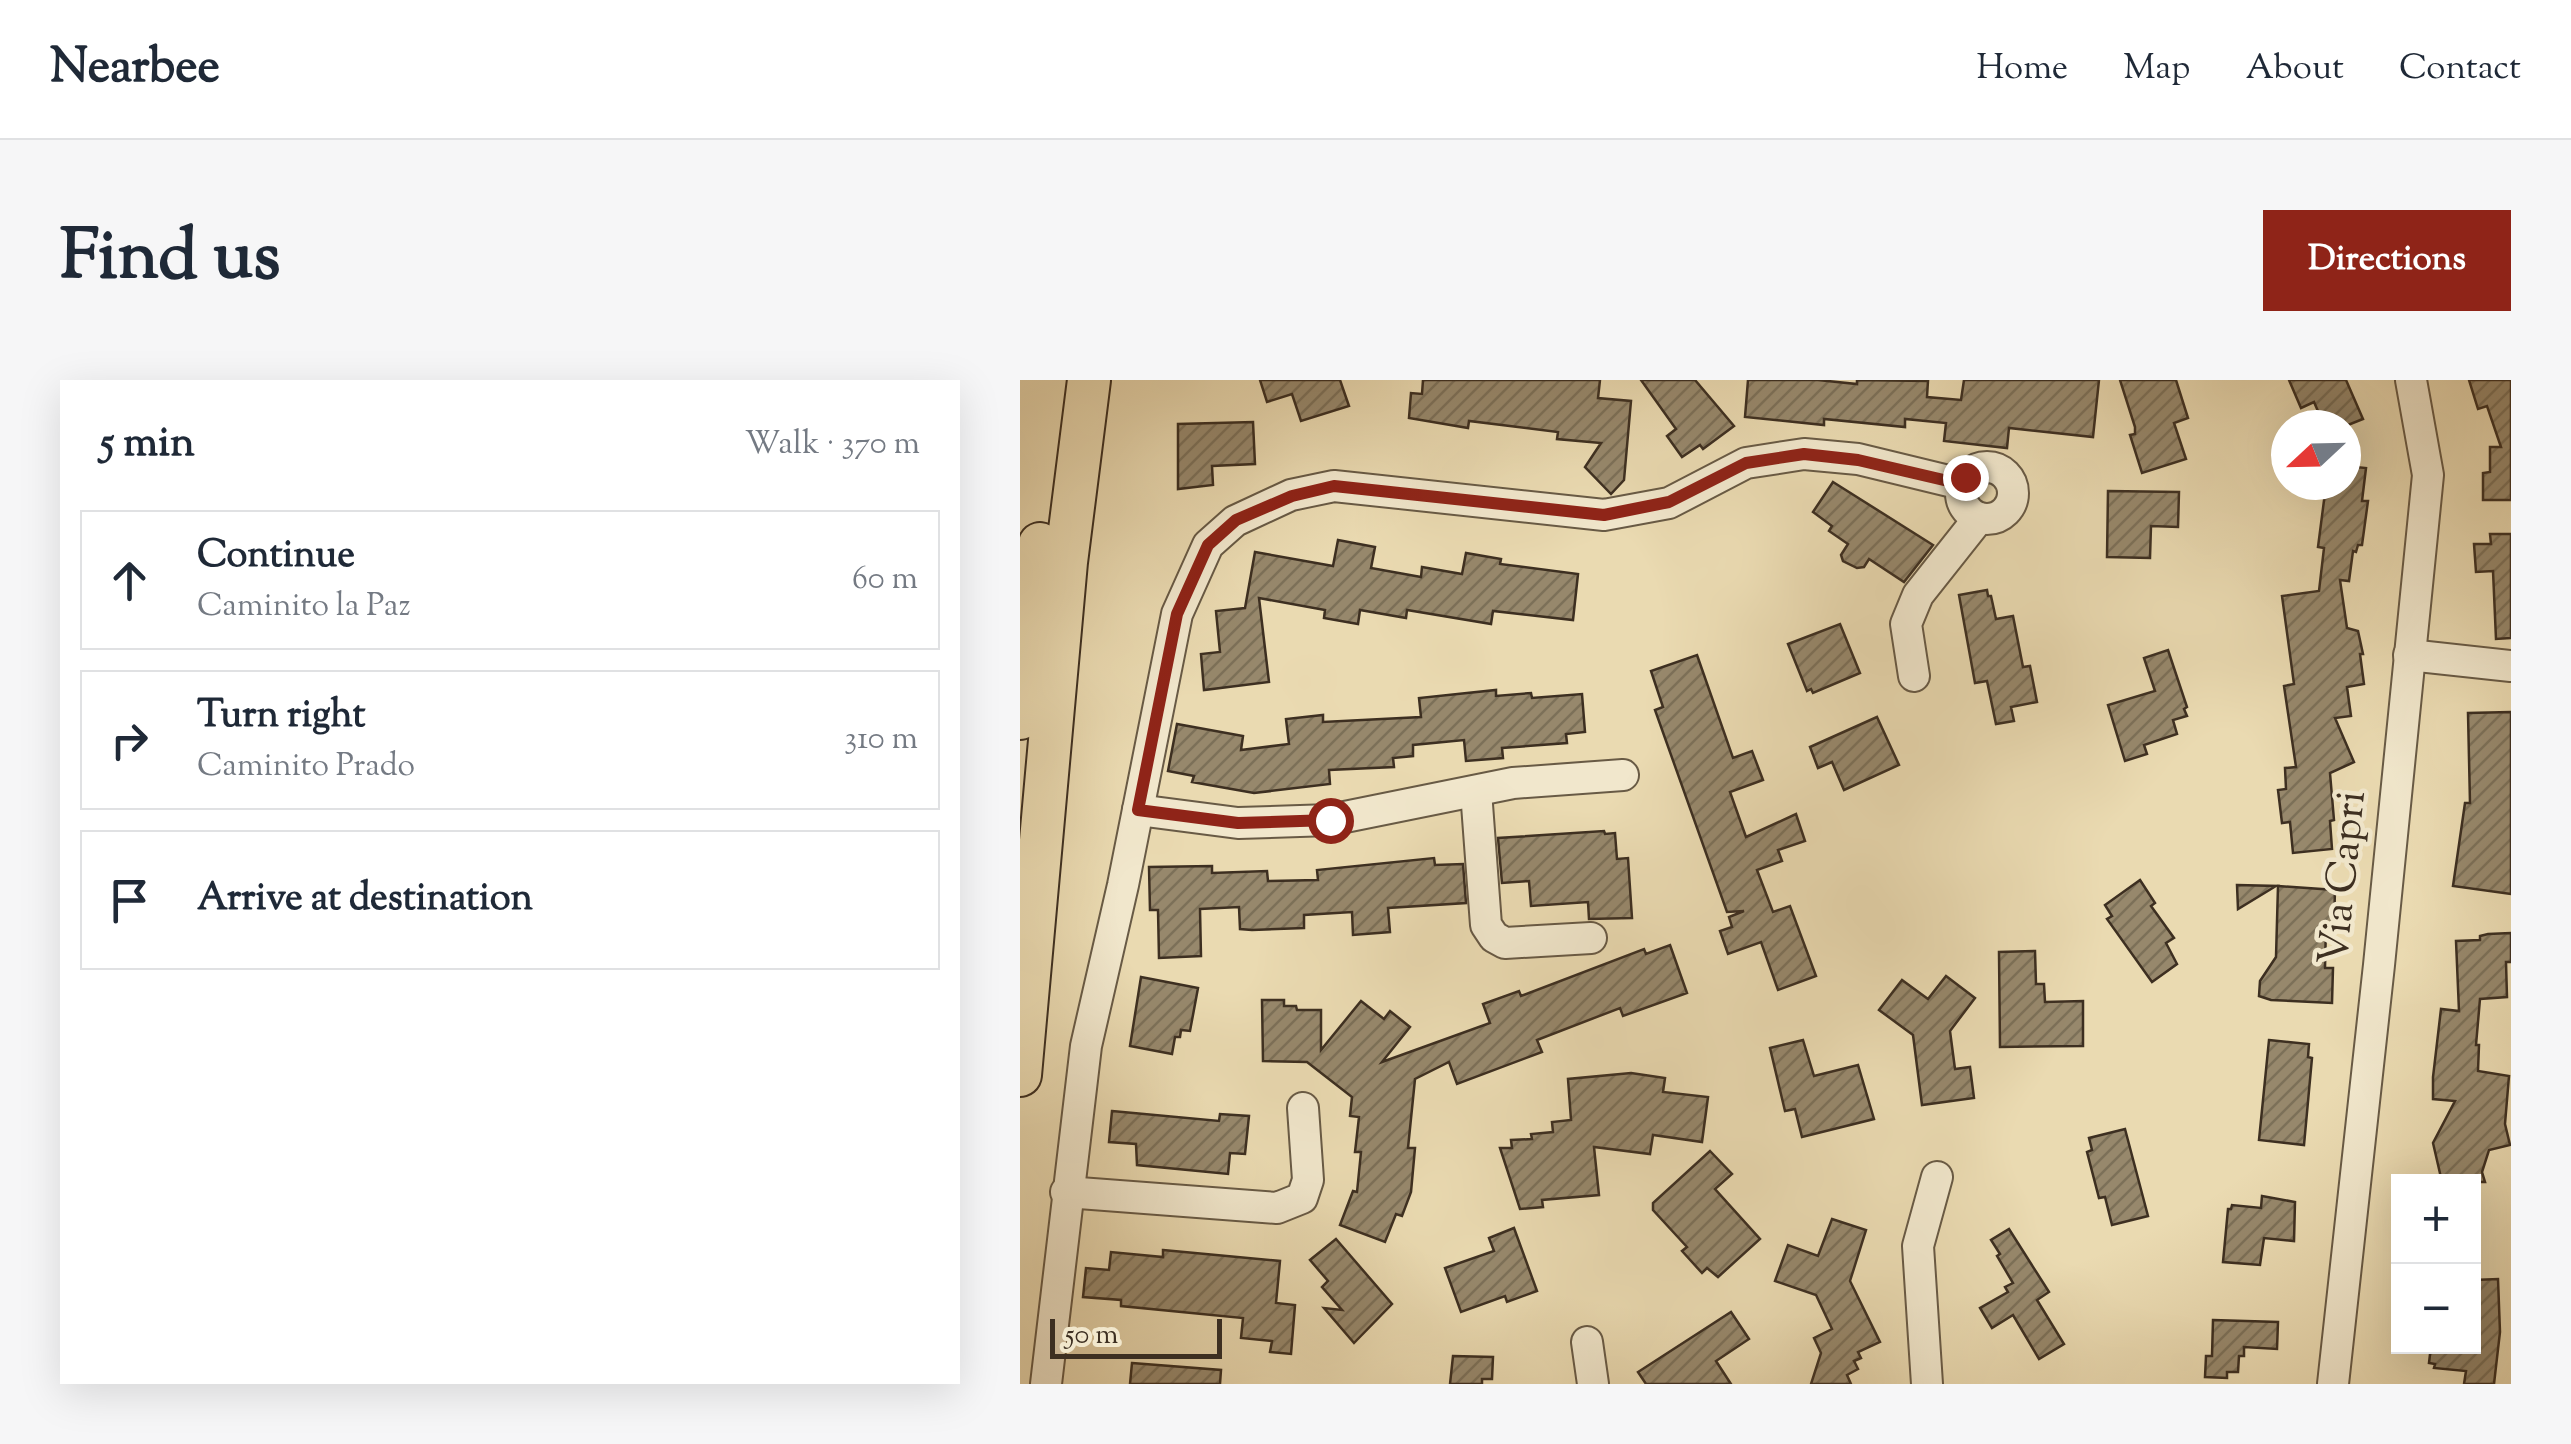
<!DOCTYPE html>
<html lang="en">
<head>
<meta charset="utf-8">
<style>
	body { margin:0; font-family:"Sorts Mill Goudy",serif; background:#f6f6f7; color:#1f2937 }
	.controls { position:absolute; right:30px; bottom:30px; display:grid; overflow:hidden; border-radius:0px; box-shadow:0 10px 40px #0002 }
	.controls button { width:90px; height:90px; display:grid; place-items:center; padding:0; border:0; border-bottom:2px solid #e0e1e3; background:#fff; color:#1f2937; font:50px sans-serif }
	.compass { position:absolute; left:1251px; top:30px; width:90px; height:90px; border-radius:50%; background:#fff; box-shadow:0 10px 40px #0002; rotate:248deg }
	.scale { position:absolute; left:30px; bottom:25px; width:172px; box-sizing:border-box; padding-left:10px; border:5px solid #3d2f21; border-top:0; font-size:28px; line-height:35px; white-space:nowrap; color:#3d2f21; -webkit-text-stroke:8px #f1e7cc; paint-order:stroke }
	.stop { position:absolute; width:30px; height:30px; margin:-22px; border:8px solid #8f2418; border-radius:50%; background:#fff }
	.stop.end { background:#8f2418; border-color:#fff; box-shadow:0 2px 10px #0008 }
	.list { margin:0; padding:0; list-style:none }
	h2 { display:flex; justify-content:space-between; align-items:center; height:130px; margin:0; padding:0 40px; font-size:42px }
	h2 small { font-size:32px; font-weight:400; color:#747a83 }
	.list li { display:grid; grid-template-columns:65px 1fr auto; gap:30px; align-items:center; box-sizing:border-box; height:140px; margin:0 20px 20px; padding:0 20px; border:2px solid #e0e1e3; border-radius:0px }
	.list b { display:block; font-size:38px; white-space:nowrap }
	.list p { margin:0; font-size:32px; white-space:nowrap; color:#747a83 }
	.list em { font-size:32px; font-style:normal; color:#747a83 }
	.icon { flex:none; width:55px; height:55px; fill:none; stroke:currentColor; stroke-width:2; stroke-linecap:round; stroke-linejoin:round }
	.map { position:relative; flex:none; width:1491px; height:1004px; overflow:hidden; border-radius:0px }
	header { display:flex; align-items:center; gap:60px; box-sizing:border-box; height:140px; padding:0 50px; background:#fff; border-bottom:2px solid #e0e1e3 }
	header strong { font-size:48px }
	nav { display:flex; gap:55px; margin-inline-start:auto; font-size:35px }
	.intro { display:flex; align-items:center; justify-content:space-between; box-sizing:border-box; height:240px; padding:0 60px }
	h1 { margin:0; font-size:70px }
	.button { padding:25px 45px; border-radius:0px; background:#8f2418; color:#fff; font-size:35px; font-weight:700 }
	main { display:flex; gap:60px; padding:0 60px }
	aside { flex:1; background:#fff; border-radius:0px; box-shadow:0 10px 40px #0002 }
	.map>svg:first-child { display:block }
</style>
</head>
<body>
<header>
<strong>Nearbee</strong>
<nav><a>Home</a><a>Map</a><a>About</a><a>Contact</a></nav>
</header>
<div class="intro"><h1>Find us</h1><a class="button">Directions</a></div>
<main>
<aside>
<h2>5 min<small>Walk · 370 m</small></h2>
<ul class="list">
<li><svg class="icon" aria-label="ahead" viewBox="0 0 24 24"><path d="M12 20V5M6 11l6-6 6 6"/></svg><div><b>Continue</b><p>Caminito la Paz</p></div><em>60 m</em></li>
<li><svg class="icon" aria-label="right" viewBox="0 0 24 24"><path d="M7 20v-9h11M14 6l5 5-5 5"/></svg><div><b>Turn right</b><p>Caminito Prado</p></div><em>310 m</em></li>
<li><svg class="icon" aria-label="arrive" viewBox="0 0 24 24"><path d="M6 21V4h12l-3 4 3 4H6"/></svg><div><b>Arrive at destination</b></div></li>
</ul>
</aside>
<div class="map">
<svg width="1491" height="1004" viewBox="0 0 1491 1004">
	<defs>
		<pattern id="building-hatch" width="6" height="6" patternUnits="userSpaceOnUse" patternTransform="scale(2.5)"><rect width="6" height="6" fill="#97886c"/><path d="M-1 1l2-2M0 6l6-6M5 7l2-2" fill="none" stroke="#7c7058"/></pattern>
	</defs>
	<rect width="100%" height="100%" fill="#eadab1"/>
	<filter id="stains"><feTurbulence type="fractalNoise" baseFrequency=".002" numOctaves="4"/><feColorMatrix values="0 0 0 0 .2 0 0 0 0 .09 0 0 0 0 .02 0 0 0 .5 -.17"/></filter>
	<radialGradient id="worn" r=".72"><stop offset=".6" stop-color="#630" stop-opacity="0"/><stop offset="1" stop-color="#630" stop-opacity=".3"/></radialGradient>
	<!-- building -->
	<g fill="url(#building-hatch)" stroke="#3d2f21" stroke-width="2.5">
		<polygon points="240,0 320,0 329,26 281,41 272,14 247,22"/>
		<polygon points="403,0 580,0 578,18 611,21 604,100 591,114 565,87 581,63 537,59 538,52 449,41 448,48 389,38 391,13 402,14"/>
		<polygon points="621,0 675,0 714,46 683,69 680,65 662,77 647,56 656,49"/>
		<polygon points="728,0 798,0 837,4 837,0 908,1 907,17 941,20 944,0 1079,0 1073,57 989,48 987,68 924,61 926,43 885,39 885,47 804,39 804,45 725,37"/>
		<polygon points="1100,0 1156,0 1168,38 1154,43 1166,79 1122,93 1110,55 1115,54 1115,47"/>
		<polygon points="1269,0 1326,0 1343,39 1328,45 1304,45 1294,22 1281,28"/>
		<polygon points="1449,0 1491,0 1491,120 1463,120 1463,93 1470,92 1470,67 1481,67 1467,26 1458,29"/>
		<polygon points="233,42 235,84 192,86 193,105 158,109 158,44"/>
		<polygon points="1326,86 1346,88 1342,121 1348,121 1342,165 1338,165 1336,172 1333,171 1329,201 1320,200 1327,248 1338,251 1343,274 1340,274 1344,304 1327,307 1331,336 1315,338 1334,382 1310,393 1314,440 1310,441 1312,469 1273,473 1270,442 1262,443 1258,410 1266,409 1265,388 1276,387 1264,306 1274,304 1262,216 1299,211 1304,168 1298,167 1306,105 1326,105"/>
		<polygon points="813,102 913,165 884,202 849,179 844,187 837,188 823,181 821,175 828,164 809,151 812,146 793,132"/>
		<polygon points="1088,111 1159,112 1158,147 1131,146 1130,178 1087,177"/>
		<polygon points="1470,154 1491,154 1491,258 1476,259 1473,191 1456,192 1454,164 1471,164"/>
		<polygon points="318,160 355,167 351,188 401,197 402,187 442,194 446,173 481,179 480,184 558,194 553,240 473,231 471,244 387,230 386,238 340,230 338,244 304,238 305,230 239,218 249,302 184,310 181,274 200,272 196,231 225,228 235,172 313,186"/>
		<polygon points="967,210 968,216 971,216 976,239 993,236 1003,287 1010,286 1017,322 991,327 994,341 976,344 967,301 955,303 939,215"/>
		<polygon points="820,244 840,293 793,313 791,309 787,311 768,264"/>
		<polygon points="1148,270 1167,327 1164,329 1167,336 1153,340 1157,354 1124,365 1127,374 1105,381 1088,325 1135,311 1124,278"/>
		<polygon points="677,275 713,378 732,371 743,400 710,412 726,457 776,434 785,461 758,470 762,481 737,490 753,532 770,526 796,596 758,610 741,562 708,574 700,551 712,547 709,537 724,531 707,532 635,330 643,327 631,291"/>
		<polygon points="476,310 476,316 511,313 512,318 562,314 565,352 546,354 547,363 482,368 483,378 446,381 444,360 393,365 393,376 373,378 374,387 309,390 310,404 234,413 172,402 174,396 148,391 157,344 223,356 221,370 269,364 266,339 303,335 303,342 401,337 399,318"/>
		<polygon points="1491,332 1491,514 1433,506 1445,423 1450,423 1448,333"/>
		<polygon points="857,337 879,385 824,410 812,382 798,388 790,367"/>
		<polygon points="584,451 585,454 595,453 597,479 608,478 612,538 569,539 568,522 511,526 509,501 482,503 478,458"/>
		<polygon points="414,478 415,485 443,484 446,523 368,528 370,552 333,555 332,532 284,535 284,548 232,550 220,549 219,527 180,529 181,576 139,578 138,530 130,530 129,487 192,486 192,493 247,491 248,501 298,500 297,490"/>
		<polygon points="1120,500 1135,523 1131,526 1154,558 1146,563 1157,584 1132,602 1087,539 1092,536 1085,525"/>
		<polygon points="1217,505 1256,506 1218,529"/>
		<polygon points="1258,506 1315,510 1314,545 1306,545 1305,588 1313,588 1312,623 1251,620 1239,616 1240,601 1256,577"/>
		<polygon points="1491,553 1491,582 1486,582 1487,617 1460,619 1456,665 1459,665 1458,691 1489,696 1485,744 1490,765 1469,770 1462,792 1465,802 1422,802 1413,763 1435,721 1413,719 1413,697 1421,629 1439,631 1436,561 1460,560 1460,556 1468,554"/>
		<polygon points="650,565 667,613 603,636 600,628 517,660 522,672 437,704 429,682 395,699 388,768 395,768 391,812 382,836 376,834 365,862 320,845 333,811 337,812 341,772 335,772 339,737 330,736 332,717 287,682 243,681 242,620 264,620 264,626 276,626 277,630 301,630 301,670 341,621 364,639 370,631 390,647 362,682 470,643 463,624 499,611 501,616 624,569 626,574"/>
		<polygon points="1015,571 1016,604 1024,604 1025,622 1063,621 1063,666 980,667 979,572"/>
		<polygon points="926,596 955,618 930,651 935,689 950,687 954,718 902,725 893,655 859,630 882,600 908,619"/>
		<polygon points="121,597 178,608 170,651 161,650 160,657 155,657 152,674 110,666"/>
		<polygon points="783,660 794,696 838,685 854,739 782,757 775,729 765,731 750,668"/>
		<polygon points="1249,660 1289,664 1288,677 1292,678 1284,765 1239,760"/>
		<polygon points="611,693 645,698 643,712 688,717 682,762 633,755 630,774 574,767 579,815 522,820 523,827 500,829 480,768 492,768 491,760 512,759 511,754 533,752 532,742 551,740 548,699"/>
		<polygon points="92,731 199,741 200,734 229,736 225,774 210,773 208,794 117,785 116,764 89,762"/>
		<polygon points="1105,749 1128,836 1092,845 1085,817 1079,818 1067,772 1072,770 1069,758"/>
		<polygon points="690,771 712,794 695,809 740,859 698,897 687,888 682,893 662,871 667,867 633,830 633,823"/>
		<polygon points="1242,816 1275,822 1274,861 1244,858 1240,885 1203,882 1208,829 1211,829 1212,825 1241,828"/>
		<polygon points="812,839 846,850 830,901 860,962 838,972 841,978 834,981 838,989 827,995 831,1004 791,1004 801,973 794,958 812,949 796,915 755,901 768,865 798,876"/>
		<polygon points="494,848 517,911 487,922 485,916 441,932 425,888 474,871 469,858"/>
		<polygon points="989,849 1029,912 1017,920 1044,964 1019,979 993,935 972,948 960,928 988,912 985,907 993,903 977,876 980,874 971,860"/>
		<polygon points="316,859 372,924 334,963 304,928 322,930 302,907 308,901 290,880"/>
		<polygon points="143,870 260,881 256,923 275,925 271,974 250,972 252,961 221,958 223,938 101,926 101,920 63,917 66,888 89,890 91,872 143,877"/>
		<polygon points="1478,899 1480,952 1474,1004 1444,1004 1446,991 1414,988 1415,984 1409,983 1411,966 1454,966 1454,900"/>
		<polygon points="711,932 729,959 696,981 711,1004 626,1004 618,992"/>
		<polygon points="1193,940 1258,942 1257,969 1224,967 1224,976 1219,976 1218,992 1207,992 1207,998 1185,997 1186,976 1192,976"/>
		<polygon points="433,976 473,977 472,999 462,999 462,1004 430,1004"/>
		<polygon points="112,983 201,990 200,1004 110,1004"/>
	</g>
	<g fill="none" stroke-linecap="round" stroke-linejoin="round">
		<!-- minor casing -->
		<g stroke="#685a45" stroke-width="34">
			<g id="minor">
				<circle cx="967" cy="113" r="26"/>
				<polyline points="1389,275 1491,286"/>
				<polyline points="894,296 886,244 898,215 959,138"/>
				<polyline points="456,411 466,545 474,557 485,563 571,558"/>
				<polyline points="118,430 218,443 310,440 493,403 603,395"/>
				<polyline points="46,812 257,828 282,818 288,800 283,728"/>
				<polyline points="567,962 573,1004"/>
				<polyline points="26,1004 66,666 103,505 157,234 188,165 215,141 271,115 314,106 584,135 649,123 726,83 784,74 838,79 941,104"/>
				<polyline points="907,1004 898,866 917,797"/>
				<polyline points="1313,1004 1359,585 1408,95 1391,0"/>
			</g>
		</g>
		<!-- highway casing -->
		<g stroke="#3d2f21" stroke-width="46">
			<g id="highway">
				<polyline points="0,338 20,164"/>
				<polyline points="0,695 46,182 69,0"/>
			</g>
		</g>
		<!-- minor -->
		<use href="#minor" stroke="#f1e7cc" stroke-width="30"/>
		<!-- highway -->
		<use href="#highway" stroke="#eadab1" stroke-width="42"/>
	</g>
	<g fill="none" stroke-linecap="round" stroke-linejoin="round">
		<!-- route -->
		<polyline stroke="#8f2418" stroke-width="12" points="310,440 218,443 118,430 157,234 188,165 216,140 272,116 314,106 584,135 649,122 726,83 784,74 838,80 941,104 945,97"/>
	</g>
	<g text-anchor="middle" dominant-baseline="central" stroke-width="9" stroke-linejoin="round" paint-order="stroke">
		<!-- street labels -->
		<g font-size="42" fill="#3d2f21" stroke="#f1e7cc">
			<text transform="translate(1325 498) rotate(-84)">Via Capri</text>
		</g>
	</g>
	<rect width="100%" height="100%" filter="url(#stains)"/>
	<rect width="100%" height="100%" fill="url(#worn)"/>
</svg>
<div class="controls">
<button>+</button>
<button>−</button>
</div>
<svg class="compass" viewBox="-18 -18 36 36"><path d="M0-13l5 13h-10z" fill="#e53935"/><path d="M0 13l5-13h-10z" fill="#747a83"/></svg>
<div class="scale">50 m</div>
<div class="stop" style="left:310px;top:440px"></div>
<div class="stop end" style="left:945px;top:97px"></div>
</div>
</main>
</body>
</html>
